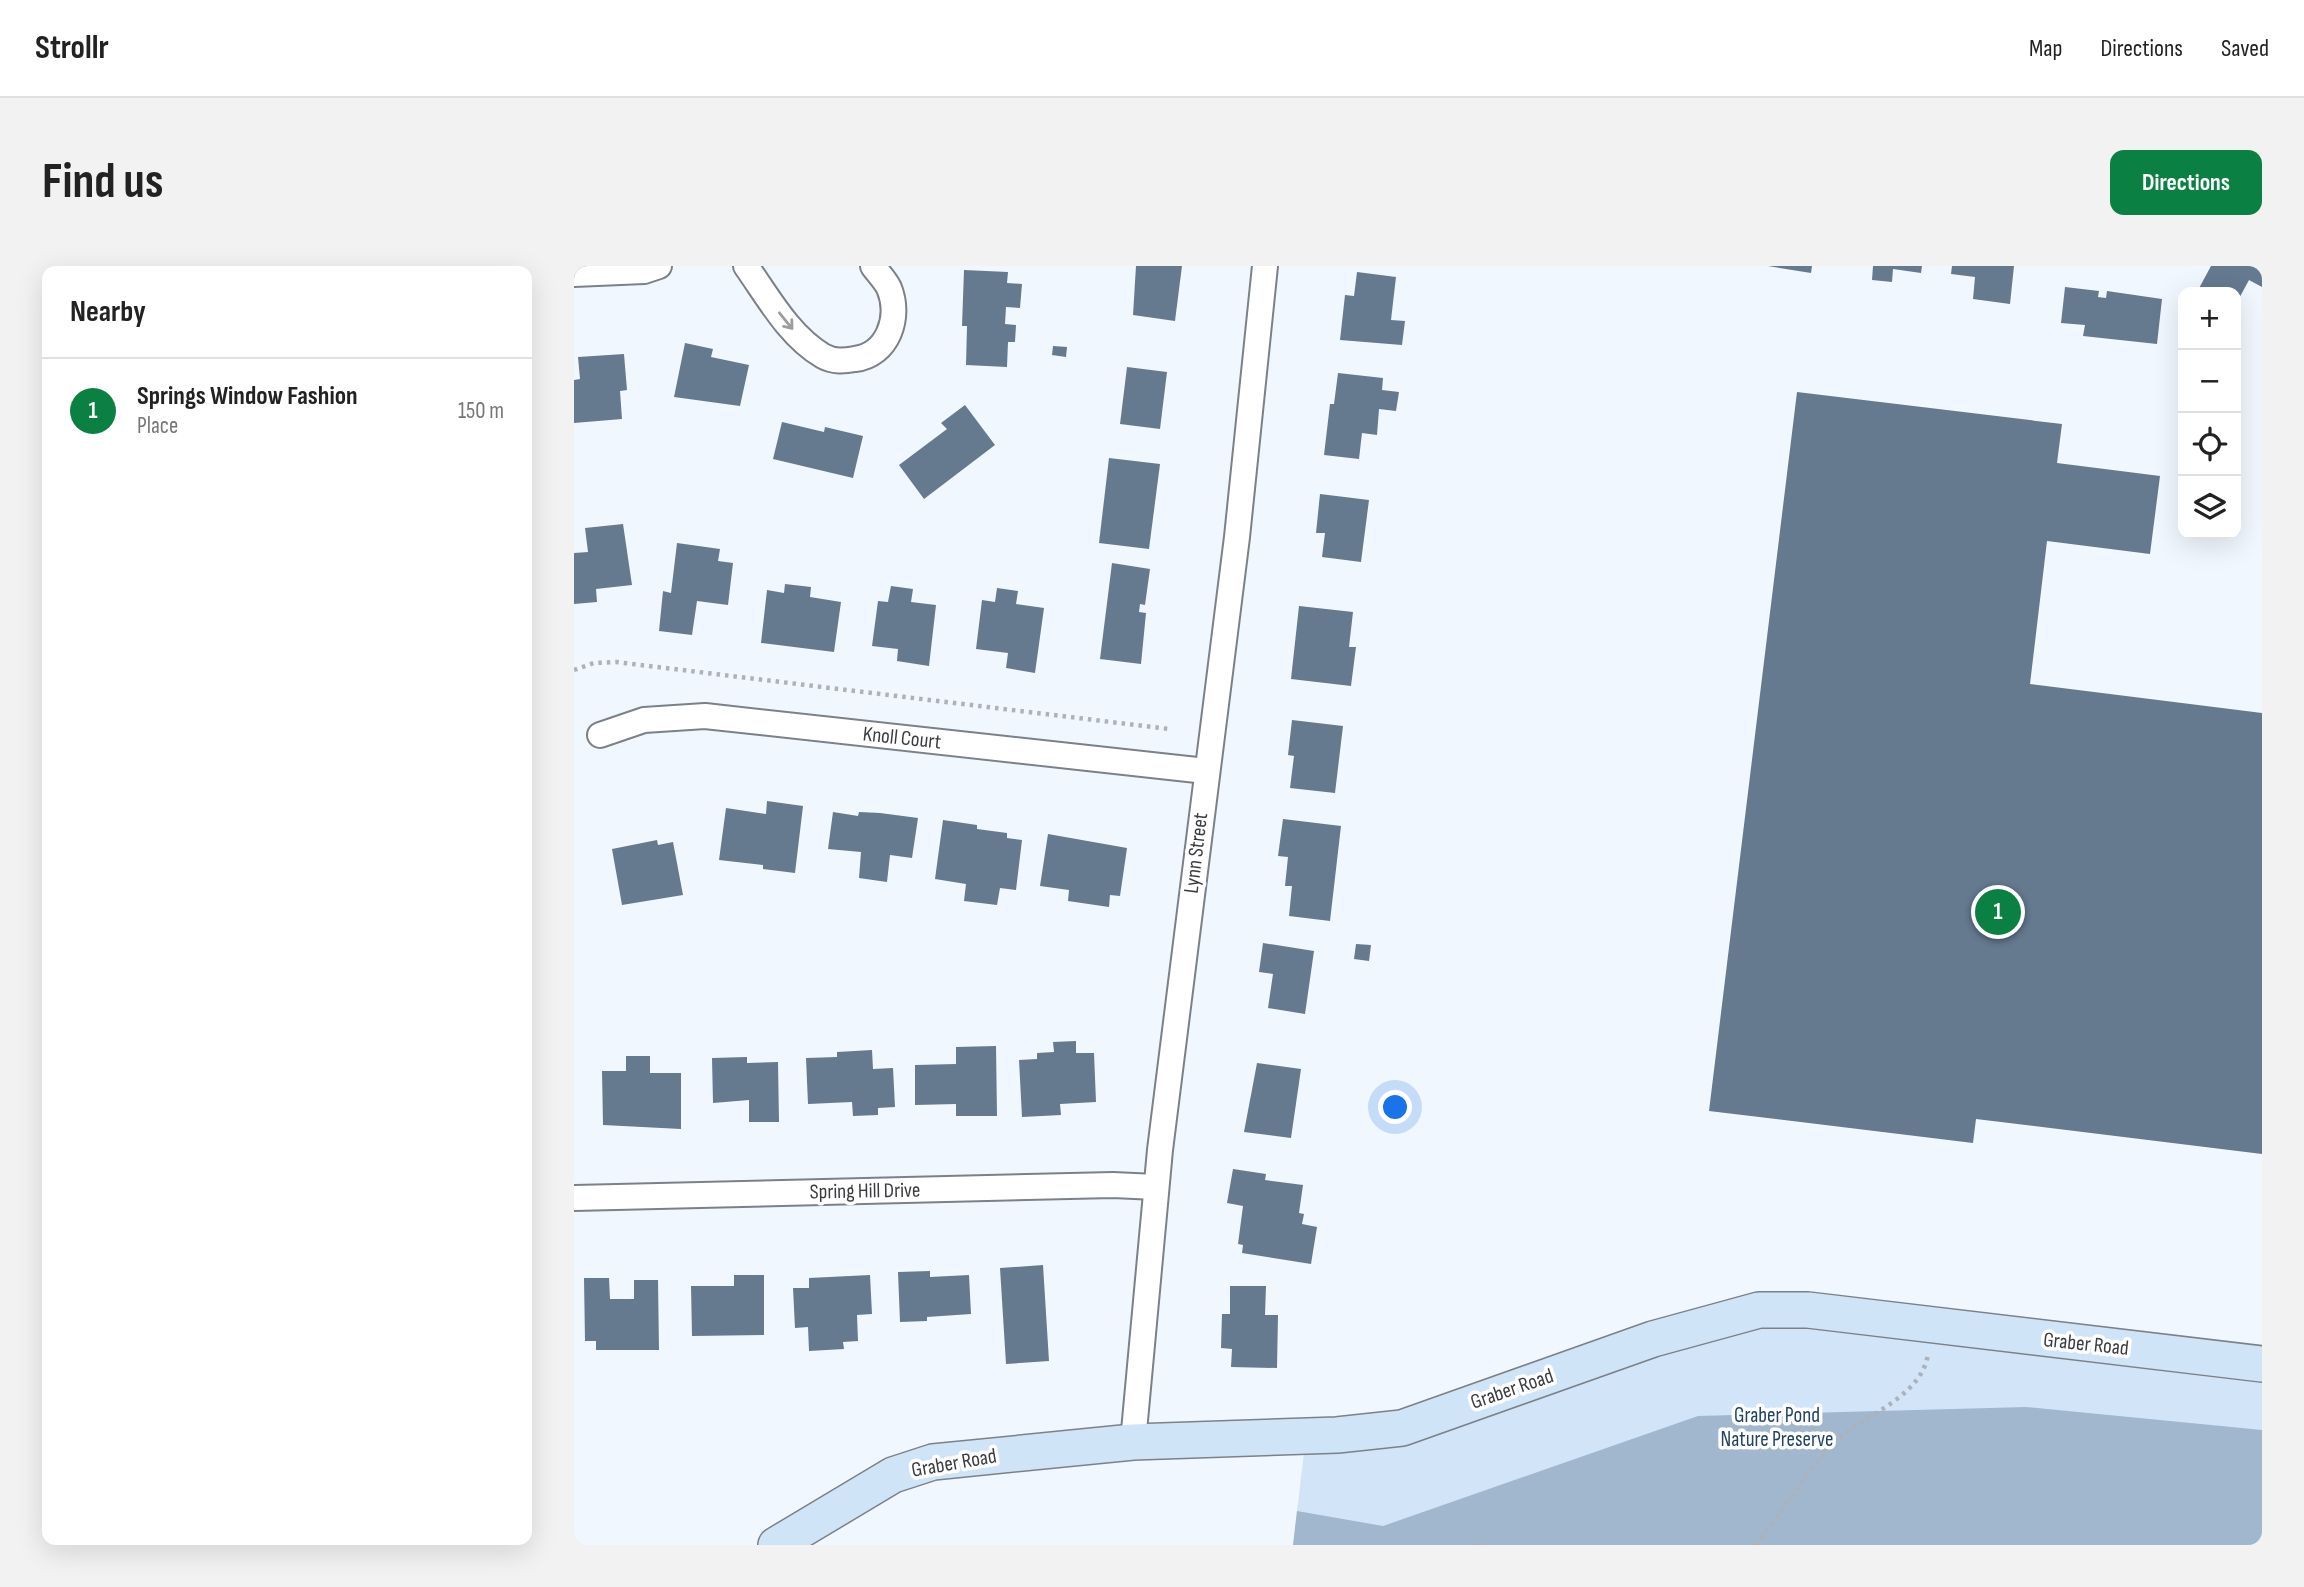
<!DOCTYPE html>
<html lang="en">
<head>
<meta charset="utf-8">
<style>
	body { margin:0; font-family:"Sofia Sans Condensed",sans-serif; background:#f2f2f2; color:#222 }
	.controls { position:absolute; right:21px; top:21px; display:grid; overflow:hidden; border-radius:14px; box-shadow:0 7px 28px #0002 }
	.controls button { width:63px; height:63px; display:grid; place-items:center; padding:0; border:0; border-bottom:2px solid #e0e0e0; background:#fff; color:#222; font:35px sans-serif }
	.you { position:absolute; left:822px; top:842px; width:24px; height:24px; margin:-18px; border:5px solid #fff; border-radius:50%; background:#1a73e8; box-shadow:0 0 0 10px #1a73e833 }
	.badge { display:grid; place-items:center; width:46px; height:46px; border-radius:50%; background:#0b8043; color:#fff; font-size:23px; font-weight:700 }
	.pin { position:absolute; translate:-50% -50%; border:4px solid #fff; box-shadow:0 2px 7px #0006 }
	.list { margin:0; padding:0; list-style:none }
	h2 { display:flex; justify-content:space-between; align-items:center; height:91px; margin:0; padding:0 28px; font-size:30px }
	h2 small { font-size:23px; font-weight:400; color:#767676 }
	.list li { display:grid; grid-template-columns:46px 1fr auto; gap:21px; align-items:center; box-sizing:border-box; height:105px; padding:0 28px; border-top:2px solid #e0e0e0 }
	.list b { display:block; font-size:26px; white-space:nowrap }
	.list p { margin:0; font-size:23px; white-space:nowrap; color:#767676 }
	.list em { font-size:23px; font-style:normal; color:#767676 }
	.icon { flex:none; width:38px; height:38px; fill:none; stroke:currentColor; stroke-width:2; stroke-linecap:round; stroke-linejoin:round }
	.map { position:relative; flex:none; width:1688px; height:1279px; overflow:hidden; border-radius:14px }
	header { display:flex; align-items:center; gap:42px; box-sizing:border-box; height:98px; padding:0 35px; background:#fff; border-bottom:2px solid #e0e0e0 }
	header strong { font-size:33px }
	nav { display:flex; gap:38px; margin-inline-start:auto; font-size:24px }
	.intro { display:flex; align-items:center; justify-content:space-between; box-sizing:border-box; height:168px; padding:0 42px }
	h1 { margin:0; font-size:49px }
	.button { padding:18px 32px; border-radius:14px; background:#0b8043; color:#fff; font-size:24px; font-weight:700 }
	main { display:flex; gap:42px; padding:0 42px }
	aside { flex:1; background:#fff; border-radius:14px; box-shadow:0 7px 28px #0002 }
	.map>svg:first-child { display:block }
</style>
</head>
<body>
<header>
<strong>Strollr</strong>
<nav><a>Map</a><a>Directions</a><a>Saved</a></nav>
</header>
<div class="intro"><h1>Find us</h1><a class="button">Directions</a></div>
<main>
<aside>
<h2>Nearby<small></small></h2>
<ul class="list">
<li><span class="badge">1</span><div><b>Springs Window Fashion</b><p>Place</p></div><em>150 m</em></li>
</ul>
</aside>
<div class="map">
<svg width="1688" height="1279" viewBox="0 0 1688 1279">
	<rect width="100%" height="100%" fill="#f1f7fe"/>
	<!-- green -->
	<polygon fill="#d2e4f8" points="1185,1044 1688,1098 1688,1279 719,1279 732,1170 763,1169"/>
	<!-- forest -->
	<polygon fill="#a1b7ce" points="1452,1141 1688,1164 1688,1279 719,1279 723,1245 809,1260 1124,1150"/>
	<!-- building -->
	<g fill="#65798f">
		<polygon points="562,0 608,0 601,55 559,49"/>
		<polygon points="1194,0 1238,0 1237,7"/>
		<polygon points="1299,0 1348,0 1347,7 1319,3 1318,16 1298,14"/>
		<polygon points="1378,0 1440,0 1436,38 1399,33 1401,11 1377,8"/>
		<polygon points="1637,0 1688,0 1688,21 1675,14 1662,38 1662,26 1623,26"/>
		<polygon points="390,4 434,6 433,17 448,18 446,42 432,41 431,58 442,59 441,76 434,76 433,101 392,99 393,60 388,60"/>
		<polygon points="783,6 822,11 817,54 831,55 828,79 766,74 771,29 780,30"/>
		<polygon points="1491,21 1525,25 1524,31 1532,32 1533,25 1588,33 1583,78 1509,70 1511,59 1487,57"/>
		<polygon points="111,77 139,83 137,91 175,99 166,140 100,131"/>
		<polygon points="479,80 493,81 492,91 478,89"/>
		<polygon points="50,88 53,124 46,125 48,153 0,157 0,114 6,113 4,91"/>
		<polygon points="553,101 593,106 586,163 546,158"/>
		<polygon points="764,107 809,112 808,124 825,126 822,145 805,143 803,169 788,167 785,193 750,189 756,138 760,138"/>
		<polygon points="1223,126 1488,158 1483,197 1586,210 1576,288 1473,275 1456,418 1688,447 1688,888 1402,853 1399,877 1135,845"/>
		<polygon points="391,139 421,179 350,233 325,199 373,163 367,157"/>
		<polygon points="208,156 250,166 251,161 289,170 279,212 199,193"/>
		<polygon points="535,192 586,198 575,283 525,277"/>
		<polygon points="746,228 795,234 787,296 748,291 751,267 742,267"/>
		<polygon points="49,258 58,319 22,323 23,336 0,338 0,287 14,286 11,262"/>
		<polygon points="103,277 146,283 144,295 159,297 154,339 123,335 118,369 85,365 89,325 97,327"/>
		<polygon points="538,297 576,303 571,339 566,338 565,346 572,347 567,398 526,393"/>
		<polygon points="211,318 237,321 236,331 267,336 260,386 187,377 193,324 210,327"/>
		<polygon points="317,320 339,323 337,336 362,339 355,400 323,395 324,383 298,380 304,335 314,336"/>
		<polygon points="423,322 444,325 442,338 470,342 461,407 432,402 434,387 402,383 408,334 421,336"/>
		<polygon points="725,340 779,346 775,381 782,381 777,420 717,413"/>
		<polygon points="718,454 769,460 761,527 716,522 720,490 714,489"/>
		<polygon points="193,535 229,540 221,607 189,603 189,599 145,594 152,542 192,548"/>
		<polygon points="259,546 284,550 285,546 306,547 344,552 338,592 316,589 313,616 285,612 287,586 254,583"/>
		<polygon points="709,553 767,560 756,655 715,650 718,620 711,620 714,591 704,590"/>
		<polygon points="369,554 403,559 403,563 433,567 433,572 448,574 442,624 426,622 423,639 390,635 392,618 361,613"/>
		<polygon points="474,568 553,582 546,630 536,629 535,641 494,635 495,624 466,620"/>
		<polygon points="83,574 84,579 99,576 109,629 48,639 38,583"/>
		<polygon points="689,677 740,685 731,748 694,742 699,708 685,706"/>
		<polygon points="782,678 797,679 795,695 780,693"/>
		<polygon points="502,775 502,787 520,787 522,836 486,838 487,849 448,851 445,794 463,793 463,787 480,786 479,776"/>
		<polygon points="422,780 423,850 382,850 382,838 341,839 341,799 382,798 382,781"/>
		<polygon points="298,784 299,803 319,802 321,841 304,842 304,849 279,850 278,836 234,838 232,792 263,791 263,786"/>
		<polygon points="52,790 76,790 76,807 107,807 107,863 29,859 28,805 52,805"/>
		<polygon points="173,791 173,797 204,796 205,856 175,856 175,834 139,837 138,792"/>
		<polygon points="683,797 727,803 717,872 670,866"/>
		<polygon points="659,903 692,908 691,914 729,919 725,947 730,948 728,958 743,961 737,998 668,987 669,979 664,978 669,940 653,937"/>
		<polygon points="469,999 475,1095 432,1098 426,1002"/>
		<polygon points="356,1005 356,1011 395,1009 397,1048 353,1051 353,1055 326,1056 324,1006"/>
		<polygon points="160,1009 190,1009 190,1069 118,1070 117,1020 160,1020"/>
		<polygon points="296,1009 298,1048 283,1049 284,1075 269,1076 270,1083 235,1085 234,1061 221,1062 219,1022 235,1022 235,1012"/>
		<polygon points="10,1012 35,1012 36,1033 60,1033 60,1014 84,1014 85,1084 22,1084 22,1075 11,1075"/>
		<polygon points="656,1020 692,1020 691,1049 704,1049 703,1102 657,1101 658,1083 647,1082 648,1048 656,1048"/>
	</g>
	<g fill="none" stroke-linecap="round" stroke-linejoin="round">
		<!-- street casing -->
		<g stroke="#7b8187" stroke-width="28">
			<g id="street">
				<path d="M172 0C194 31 215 70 249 90 260 96 270 95 281 93 314 89 327 51 315 22 311 14 304 7 299 0"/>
				<polyline points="0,8 70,5 85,0"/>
				<polyline points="26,469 70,454 131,450 632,505"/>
				<polyline points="0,932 539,919 582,921"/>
				<polyline points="559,1176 586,884 663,271 691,0"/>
			</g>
		</g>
		<!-- secondary casing -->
		<g stroke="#7b8187" stroke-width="38">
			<polyline id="secondary" points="202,1279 319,1209 359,1196 559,1176 763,1169 828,1162 1079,1073 1185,1044 1234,1044 1688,1098"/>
		</g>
		<!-- path -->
		<g stroke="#adb2b8" stroke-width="4.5" stroke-dasharray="3.5 5" stroke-linecap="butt">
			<polyline points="0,404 20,397 42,396 595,463"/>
			<polyline points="902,1279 911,1279"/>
			<path d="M1182 1279C1207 1248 1241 1191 1270 1168 1299 1146 1348 1128 1354 1088"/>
		</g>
		<!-- street -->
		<use href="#street" stroke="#fff" stroke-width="24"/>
		<!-- secondary -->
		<use href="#secondary" stroke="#d0e4f8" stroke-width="35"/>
	</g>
	<!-- one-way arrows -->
	<defs><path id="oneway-shaft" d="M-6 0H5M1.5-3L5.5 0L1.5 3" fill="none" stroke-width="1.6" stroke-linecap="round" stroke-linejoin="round" transform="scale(1.75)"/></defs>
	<use stroke="#9c9d9e" href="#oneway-shaft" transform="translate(212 55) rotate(51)"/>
	<g text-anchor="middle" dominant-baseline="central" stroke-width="7" stroke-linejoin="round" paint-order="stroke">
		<!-- street labels -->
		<g font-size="21" fill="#393b3e" stroke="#fff">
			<text transform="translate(328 472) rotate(6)">Knoll Court</text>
			<text transform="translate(622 587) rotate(-83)">Lynn Street</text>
			<text transform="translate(291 925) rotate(-1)">Spring Hill Drive</text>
			<text transform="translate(1512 1078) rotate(6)">Graber Road</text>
			<text transform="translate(938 1123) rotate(-19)">Graber Road</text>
			<text transform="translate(380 1197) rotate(-10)">Graber Road</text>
		</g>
		<!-- park labels -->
		<g font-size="21" fill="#1f4163" stroke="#fff">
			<text x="1203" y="1149">Graber Pond<tspan x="1203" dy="24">Nature Preserve</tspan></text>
		</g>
	</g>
</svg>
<div class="controls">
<button>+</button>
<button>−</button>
<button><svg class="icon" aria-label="locate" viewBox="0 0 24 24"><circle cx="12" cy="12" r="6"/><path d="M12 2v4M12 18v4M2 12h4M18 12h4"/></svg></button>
<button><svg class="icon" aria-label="layers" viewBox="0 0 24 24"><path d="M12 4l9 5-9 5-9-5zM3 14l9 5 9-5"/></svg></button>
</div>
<div class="you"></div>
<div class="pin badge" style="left:1424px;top:646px">1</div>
</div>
</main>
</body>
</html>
